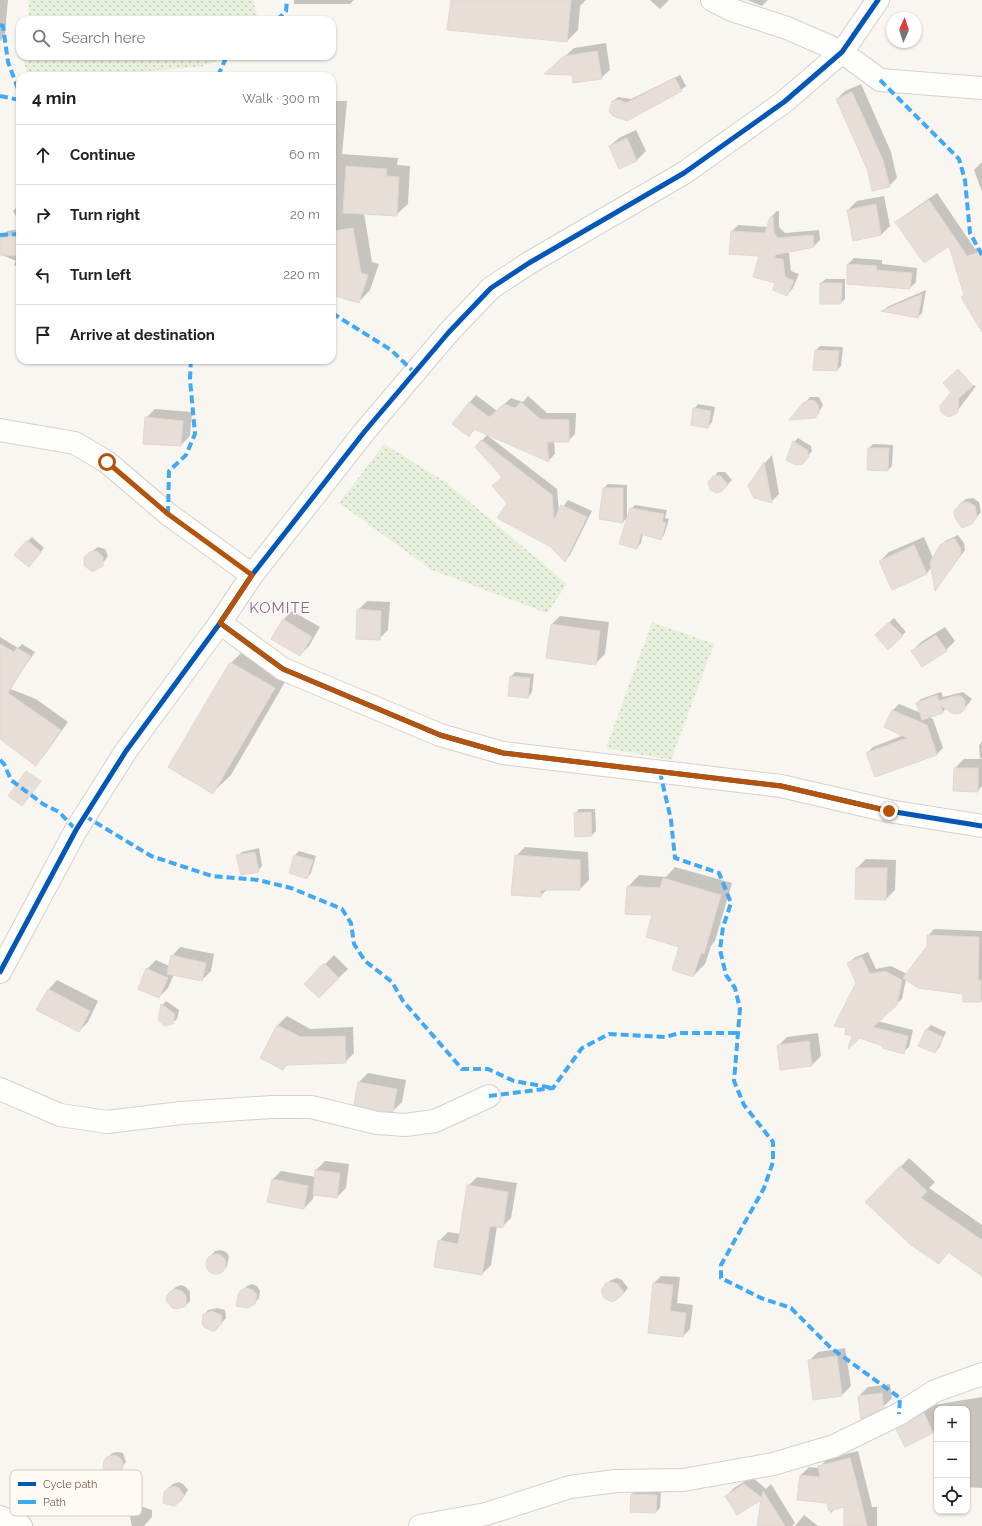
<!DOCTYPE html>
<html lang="en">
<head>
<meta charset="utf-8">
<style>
	body { margin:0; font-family:Raleway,sans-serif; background:#f2f2f2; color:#202124 }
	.controls { position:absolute; right:12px; bottom:12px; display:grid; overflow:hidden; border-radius:8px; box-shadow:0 1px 3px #0004 }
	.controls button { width:36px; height:36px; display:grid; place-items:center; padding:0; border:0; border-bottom:1px solid #e0e0e0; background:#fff; color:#202124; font:20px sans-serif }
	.compass { position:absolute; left:886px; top:12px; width:36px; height:36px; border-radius:50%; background:#fff; box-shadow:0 1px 3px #0004; rotate:3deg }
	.stop { position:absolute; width:12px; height:12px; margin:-9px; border:3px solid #b45309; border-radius:50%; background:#fff }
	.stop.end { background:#b45309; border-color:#fff; box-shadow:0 1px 4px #0008 }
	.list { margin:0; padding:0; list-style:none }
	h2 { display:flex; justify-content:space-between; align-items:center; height:52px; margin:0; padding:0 16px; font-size:17px }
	h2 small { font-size:13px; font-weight:400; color:#757577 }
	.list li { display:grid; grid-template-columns:26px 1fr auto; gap:12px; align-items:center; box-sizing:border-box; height:60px; padding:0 16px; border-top:1px solid #e0e0e0 }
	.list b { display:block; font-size:15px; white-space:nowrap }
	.list em { font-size:13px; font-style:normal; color:#757577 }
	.icon { flex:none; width:22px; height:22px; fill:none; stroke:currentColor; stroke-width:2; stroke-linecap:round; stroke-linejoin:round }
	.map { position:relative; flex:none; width:982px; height:1526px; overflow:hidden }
	.search { position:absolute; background:#fff; box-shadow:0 1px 3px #0004; left:16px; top:16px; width:320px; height:44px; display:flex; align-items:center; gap:10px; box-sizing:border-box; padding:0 14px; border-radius:12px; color:#757577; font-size:15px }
	.panel { position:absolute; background:#fff; box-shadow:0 1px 3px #0004; left:16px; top:72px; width:320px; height:292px; border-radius:12px }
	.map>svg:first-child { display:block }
</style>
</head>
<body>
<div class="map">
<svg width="982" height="1526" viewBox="0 0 982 1526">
	<defs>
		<pattern id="grass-dots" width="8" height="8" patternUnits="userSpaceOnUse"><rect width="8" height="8" fill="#e7f0db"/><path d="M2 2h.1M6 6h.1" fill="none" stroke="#c0c6b4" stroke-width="1.8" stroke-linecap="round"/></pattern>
	</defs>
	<rect width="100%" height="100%" fill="#f9f5f0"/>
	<!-- grass -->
	<g fill="url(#grass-dots)">
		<polygon points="29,0 253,0 258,20 29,20"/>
		<polygon points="22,56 222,56 219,60 200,67 120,73 39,75 27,72"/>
		<polygon points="384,444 447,483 567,584 547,613 432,570 339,503"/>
		<polygon points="652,622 714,644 671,760 606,748"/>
	</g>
	<!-- shadow -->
	<g fill="#0003">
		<polygon points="0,0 8,0 5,33 0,42"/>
		<polygon points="294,0 354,0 350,4 294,4"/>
		<polygon points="452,0 586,0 580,6 578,30 567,41"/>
		<polygon points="650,0 669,0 660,9"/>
		<polygon points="747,0 768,0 762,6"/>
		<polygon points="606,43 610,70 601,78 573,74 554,66 574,48"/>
		<polygon points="680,75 686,86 681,90 627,120 613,101 618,97 631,99"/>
		<polygon points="861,84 891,152 897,178 889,186 869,171 837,99 845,91"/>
		<polygon points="332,101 347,101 342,154 398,158 397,165 410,166 408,204 396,215 364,213 372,262 379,264 370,290 359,302 332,294"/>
		<polygon points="636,130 646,151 637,160 619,168 610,146 619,138"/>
		<polygon points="982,162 982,192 974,170"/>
		<polygon points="937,193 975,249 979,247 982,256 982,330 965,294 949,245 897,222 905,215"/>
		<polygon points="884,196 890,226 881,235 853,239 848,210 857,201"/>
		<polygon points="20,204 20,223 13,211"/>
		<polygon points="777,211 779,211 779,227 785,233 819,230 820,240 814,246 785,252 789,253 791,271 799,274 793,288 787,295 776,283 760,255 732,231 738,225 768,227 771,217"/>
		<polygon points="20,229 20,268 14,265 16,261 0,254 0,237 7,231"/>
		<polygon points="854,258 882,260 882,264 917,268 916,282 910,288 848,283 848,264"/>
		<polygon points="826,279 845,279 845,299 841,303 821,283"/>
		<polygon points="926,290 922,313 918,317 883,311 887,307"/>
		<polygon points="820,346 843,347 841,366 837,370 816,350"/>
		<polygon points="961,382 976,386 955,414"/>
		<polygon points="476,395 497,411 511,398 523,402 528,396 547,413 576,413 575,434 568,441 554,441 555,454 548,461 476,428 469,436 469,403"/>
		<polygon points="810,397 819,397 823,405 819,412 791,419"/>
		<polygon points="698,404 715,407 712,422 708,427 694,409"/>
		<polygon points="155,409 192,412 190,436 181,445 146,418"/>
		<polygon points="487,435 557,489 559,512 568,500 592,511 570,555 565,561 508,503 503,477 476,447"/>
		<polygon points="798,438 811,446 812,451 802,463 787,460 794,442"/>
		<polygon points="873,444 893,445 892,466 888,470 869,448"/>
		<polygon points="772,455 779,494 771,502 758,499 752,494 749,486 765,463"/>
		<polygon points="718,472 725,472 732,480 722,490 714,477"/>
		<polygon points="608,484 627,485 627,518 623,522 604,488"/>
		<polygon points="973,498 979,502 981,512 972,523 961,503 966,499"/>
		<polygon points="635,505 667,510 665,518 669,519 664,535 660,539 643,534 641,543 637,548 631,509"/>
		<polygon points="958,535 964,543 965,550 936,589 932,567 927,573 892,588 880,561 889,552 924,537 933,558 945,541"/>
		<polygon points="32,537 44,548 33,562 28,541"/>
		<polygon points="98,547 105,549 108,556 99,568 93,571 88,554"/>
		<polygon points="367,601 390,602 388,630 379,639 358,610"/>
		<polygon points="292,611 320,627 309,646 300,655 283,620"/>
		<polygon points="560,616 609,622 605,654 596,663 551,625"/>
		<polygon points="894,618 906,632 888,648 876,635"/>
		<polygon points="945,627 955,641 946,650 912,651 921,642"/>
		<polygon points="0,637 18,648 22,644 35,652 19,675 0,664"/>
		<polygon points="249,645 292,670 231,775 213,792 231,663"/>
		<polygon points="515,672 534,674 532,692 528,697 511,677"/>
		<polygon points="0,685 36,699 68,722 43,757 35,765 0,738"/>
		<polygon points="941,692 943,697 963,692 972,699 965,708 946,708 943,712 928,717 933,719 943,748 937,754 875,776 867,753 873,747 904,735 885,727 893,710 899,704 921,713 917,703 921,699"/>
		<polygon points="982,741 982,758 980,759 982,759 982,786 978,791 955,768 964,759 980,759 979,746"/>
		<polygon points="579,809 595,809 596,831 592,835 575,814"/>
		<polygon points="525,847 588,852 589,880 580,889 548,889 540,896 516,856"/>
		<polygon points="259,848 262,866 258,871 237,856 242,852"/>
		<polygon points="299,851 316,856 311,873 307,878 295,855"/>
		<polygon points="866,859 896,860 895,890 886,899 857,868"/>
		<polygon points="675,867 732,883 715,941 711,946 705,964 693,976 681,946 628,887 639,875 666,877"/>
		<polygon points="934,929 982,931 982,1000 980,1001 964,993 906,979 902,999 877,1021 913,1030 909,1047 903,1052 853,1036 857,983 848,964 854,958 868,952 876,969 891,966 907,974 928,947 928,936"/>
		<polygon points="180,947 214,954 211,971 202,980 174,974 168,988 159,997 147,969 156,960 169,966 172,956"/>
		<polygon points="334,955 348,969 319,997 306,984"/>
		<polygon points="57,980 98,1001 88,1022 79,1031 49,989"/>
		<polygon points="166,1001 179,1010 177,1019 172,1023 159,1019 162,1005"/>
		<polygon points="287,1016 310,1029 353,1027 354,1053 345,1062 288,1064 283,1069 261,1057 278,1025"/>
		<polygon points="931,1025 946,1032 939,1048 935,1052 927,1029"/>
		<polygon points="818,1033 821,1056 812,1065 778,1046 787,1037"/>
		<polygon points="368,1073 406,1080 402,1102 393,1111 359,1082"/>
		<polygon points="909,1158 935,1182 929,1188 982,1225 982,1275 949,1252 939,1263 867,1202"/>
		<polygon points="325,1161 349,1164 346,1188 337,1197 314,1194 313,1199 304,1208 272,1180 281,1171 316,1177 316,1170"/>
		<polygon points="477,1177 517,1183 511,1218 502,1227 497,1226 491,1265 482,1274 439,1241 448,1232 461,1234 468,1186"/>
		<polygon points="221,1250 226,1252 229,1256 227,1266 223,1270 216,1272 209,1269 207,1260 215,1251"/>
		<polygon points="661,1276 680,1277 677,1303 693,1305 690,1329 683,1336 654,1283"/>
		<polygon points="617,1278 622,1280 628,1288 624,1293 607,1284 611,1280"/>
		<polygon points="252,1284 257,1286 260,1291 259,1298 255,1303 242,1291 247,1286"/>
		<polygon points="181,1285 186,1287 190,1292 190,1301 186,1305 171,1291 176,1287"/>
		<polygon points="217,1308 225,1310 226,1318 216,1329 208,1329 203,1323 204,1315 208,1310"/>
		<polygon points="845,1348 851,1386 842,1395 814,1399 809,1361 818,1352"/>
		<polygon points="890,1384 892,1398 883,1407 859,1396 868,1387"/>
		<polygon points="982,1397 982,1488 967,1487 967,1409 937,1409 937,1430 905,1446 897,1430 906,1421 933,1405"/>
		<polygon points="858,1451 872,1507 877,1507 877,1526 845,1526 845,1497 831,1513 828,1502 801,1475 809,1467 819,1468 827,1459"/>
		<polygon points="118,1452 123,1453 126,1462 117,1473 109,1473 104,1467 104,1462 112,1453"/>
		<polygon points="752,1477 766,1489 771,1484 795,1523 792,1526 761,1526 763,1498 737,1513 726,1496 734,1488"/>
		<polygon points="179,1482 183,1484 188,1490 181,1501 168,1488 173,1484"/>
		<polygon points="636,1490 661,1491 660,1508 656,1512 632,1494"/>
		<polygon points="143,1507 152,1510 152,1517 144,1526 132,1526 130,1517 138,1508"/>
		<polygon points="804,1515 818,1526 795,1526"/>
	</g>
	<!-- building -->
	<g fill="#e6ded7" stroke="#e2d8d2">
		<polygon points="451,0 571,0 567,42 447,30"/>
		<polygon points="597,51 602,79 573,83 572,75 544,74 564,56"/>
		<polygon points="675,78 682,91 627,121 613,116 609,111 612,101 619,100 626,103"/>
		<polygon points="852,92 883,160 890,187 872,191 868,171 836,99"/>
		<polygon points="627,138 637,161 619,169 609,146"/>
		<polygon points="346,166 387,169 386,176 399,177 397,216 343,213"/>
		<polygon points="929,200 967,256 982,251 982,332 961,297 964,295 949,246 924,263 895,222"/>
		<polygon points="876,204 881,235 853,241 847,210"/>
		<polygon points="770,217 773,217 774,233 778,238 813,235 814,247 775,255 775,258 783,259 785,277 794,281 787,296 773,290 775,283 753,277 759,256 729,254 731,231 765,233"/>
		<polygon points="353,228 361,273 368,275 359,303 332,295 332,231"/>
		<polygon points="20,234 20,256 0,255 0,238"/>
		<polygon points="847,264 877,266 876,270 912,273 910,289 847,284"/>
		<polygon points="820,283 842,283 841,304 820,304"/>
		<polygon points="922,294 918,318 881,311"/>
		<polygon points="815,350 839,351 837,371 813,370"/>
		<polygon points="958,369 973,386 959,398 958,412 956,414 948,417 941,412 940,406 951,392 943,383"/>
		<polygon points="810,400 815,401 819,406 819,413 815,418 789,420 803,403"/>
		<polygon points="469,402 489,417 504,404 515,408 521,402 540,419 569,420 569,442 547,442 549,462 474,429 469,437 452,424"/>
		<polygon points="693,408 711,411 708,428 691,425"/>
		<polygon points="145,417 183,421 181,446 143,444"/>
		<polygon points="481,440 552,495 554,520 561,505 587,517 565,562 551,547 497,518 507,503 492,486 502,477 475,447"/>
		<polygon points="793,441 807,450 809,456 803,464 796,465 786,460"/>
		<polygon points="868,448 889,448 888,471 867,470"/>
		<polygon points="764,462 772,503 754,498 748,486"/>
		<polygon points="713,476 721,476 728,485 722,491 717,493 710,490 708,482"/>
		<polygon points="603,488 623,488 623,523 599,519"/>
		<polygon points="968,502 975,506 977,517 972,524 962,528 955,518 954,511 961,503"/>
		<polygon points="630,508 664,514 662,522 666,523 661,540 641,534 637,549 619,544"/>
		<polygon points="954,538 960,547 961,555 935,591 930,562 940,545"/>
		<polygon points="27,540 41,552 29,567 14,555"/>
		<polygon points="914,545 927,574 892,590 879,561"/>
		<polygon points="97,551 103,557 103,566 92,572 84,565 84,557 90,552"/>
		<polygon points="357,609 381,611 380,640 356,639"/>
		<polygon points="283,619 312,637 300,656 271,639"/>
		<polygon points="889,622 903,636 888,650 875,635"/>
		<polygon points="551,624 600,631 596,665 546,658"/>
		<polygon points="936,635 947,651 922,667 911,651"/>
		<polygon points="0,644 14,652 17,648 31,656 8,693 61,730 36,766 0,739"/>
		<polygon points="230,662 275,688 213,794 168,767"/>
		<polygon points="510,676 530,678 528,698 508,696"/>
		<polygon points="937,695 939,701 955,696 961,696 965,700 965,709 961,713 954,714 941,706 943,713 922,720 916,703"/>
		<polygon points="892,710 927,725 937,755 875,777 866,753 907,738 884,727"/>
		<polygon points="954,768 978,768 978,792 953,791"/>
		<polygon points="26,771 41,781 22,806 8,796"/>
		<polygon points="591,812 592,836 575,837 574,813"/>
		<polygon points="255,852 259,872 241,875 236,855"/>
		<polygon points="294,855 313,860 307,879 289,873"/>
		<polygon points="515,855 580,860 580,890 541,890 541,897 511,895"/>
		<polygon points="856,868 887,868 886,900 855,899"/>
		<polygon points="663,878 721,895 704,954 701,953 693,977 672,970 679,947 646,937 652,915 625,914 627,886 660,888"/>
		<polygon points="927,935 979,937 978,980 981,980 981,1002 963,1002 963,994 918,988 903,978 927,946"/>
		<polygon points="171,955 206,963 202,981 167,974"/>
		<polygon points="862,957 870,974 885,971 902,980 897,1005 873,1027 908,1036 904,1054 882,1048 883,1046 860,1038 848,1049 852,1036 845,1034 846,1028 834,1026 856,983 847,963"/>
		<polygon points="324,963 339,978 319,998 304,984"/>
		<polygon points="146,968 168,978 159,998 138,989"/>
		<polygon points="48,989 90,1011 79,1032 36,1010"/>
		<polygon points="161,1004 175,1014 173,1024 165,1026 158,1020"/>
		<polygon points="277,1025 301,1037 345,1036 346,1063 286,1065 283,1070 260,1058"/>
		<polygon points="926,1029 943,1037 935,1053 918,1046"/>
		<polygon points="809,1041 812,1066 780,1070 777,1045"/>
		<polygon points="358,1082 397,1089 393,1112 379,1111 354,1105"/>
		<polygon points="900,1166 927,1191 921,1198 982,1240 982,1276 948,1252 939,1264 911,1245 865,1202"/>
		<polygon points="315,1170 340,1173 337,1198 313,1195"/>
		<polygon points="272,1179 308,1186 304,1209 267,1202"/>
		<polygon points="467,1185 508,1192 503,1228 490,1226 482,1275 434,1267 438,1240 458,1244"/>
		<circle cx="216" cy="1264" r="10"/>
		<polygon points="612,1282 618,1284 624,1293 616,1300 612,1302 604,1298 602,1293 602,1289 606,1283"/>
		<polygon points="653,1283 673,1285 670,1311 686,1313 683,1337 648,1333"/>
		<polygon points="247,1288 253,1290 257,1295 255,1304 248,1308 236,1306 238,1295 241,1290"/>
		<polygon points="176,1289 182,1291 186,1296 186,1306 177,1309 172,1308 166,1300 167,1295 171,1291"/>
		<polygon points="212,1311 221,1315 222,1323 216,1330 212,1331 204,1327 202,1323 203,1314"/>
		<polygon points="837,1356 842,1396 813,1400 808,1360"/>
		<polygon points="882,1393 884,1408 861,1419 858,1396"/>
		<polygon points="924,1413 933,1433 905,1447 896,1429"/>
		<circle cx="113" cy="1465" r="10"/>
		<polygon points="850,1458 859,1492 867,1526 844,1526 844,1507 829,1511 827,1503 797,1500 800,1475 820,1477 818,1466"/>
		<polygon points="744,1484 762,1498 763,1491 785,1526 757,1526 761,1500 737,1515 725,1496"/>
		<polygon points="174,1486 179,1488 184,1495 181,1501 174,1506 163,1503 164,1492 168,1488"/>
		<polygon points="631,1494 657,1495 656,1513 630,1512"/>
	</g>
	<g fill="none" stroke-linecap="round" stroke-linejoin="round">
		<!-- minor casing -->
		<g stroke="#d7d1cb" stroke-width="24">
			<g id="minor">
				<polyline points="712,0 732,10 787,28 842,52 880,80 982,88"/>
				<polyline points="0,430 75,443 107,462 168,514 252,575"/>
				<polyline points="220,623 283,669 440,735 503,753 781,786 889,811 982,826"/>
				<polyline points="0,972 76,830 126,751 220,623 252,575 365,431 449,332 491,288 529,263 684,173 784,102 842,52 878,0"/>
				<polyline points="0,1089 60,1115 107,1122 181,1113 272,1107 311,1107 377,1123 405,1125 435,1121 489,1096"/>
				<polyline points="0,1517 21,1526"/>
				<polyline points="420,1526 486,1514 570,1487 616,1481 683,1480 773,1464 834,1446 899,1414 935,1391 982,1374"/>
			</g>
		</g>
		<!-- minor -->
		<use href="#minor" stroke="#fefefd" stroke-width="22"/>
		<!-- quiet -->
		<g stroke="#3fa9f5" stroke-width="4" stroke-dasharray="8 4" stroke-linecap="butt">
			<polyline points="277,20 286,11 287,0"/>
			<polyline points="0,25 3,26 8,62 20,94"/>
			<polyline points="218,76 225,60 229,56"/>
			<polyline points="880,80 959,159 965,180 970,233 982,255"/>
			<polyline points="0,96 20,100"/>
			<polyline points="0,235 20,234"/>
			<polyline points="332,313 391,350 414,372"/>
			<polyline points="168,514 169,471 186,455 195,434 190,379 191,360"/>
			<polyline points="0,760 4,764 11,780 43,804 59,812 76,830"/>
			<polyline points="660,772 671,820 675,858 719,873 731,903 723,927 720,950 726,975 735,988 740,1009 734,1081 744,1105 773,1142 773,1162 764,1188 721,1265 721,1278 761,1298 791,1308 831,1348 900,1398 899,1414"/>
			<polyline points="85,816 151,856 212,876 258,880 291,888 342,909 351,923 354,944 365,961 392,982 403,1001 462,1069 488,1069 514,1081 553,1088"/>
			<polyline points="489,1096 553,1088 582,1048 609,1034 665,1037 680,1033 738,1033"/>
		</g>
		<!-- cycleway casing -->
		<g stroke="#fffaf3" stroke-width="8">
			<g id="cycleway">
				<polyline points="220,623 283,669 440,735 503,753 781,786 889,811 982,826"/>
				<polyline points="0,972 76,830 126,751 220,623 252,575 365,431 449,332 491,288 529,263 684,173 784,102 842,52 878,0"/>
			</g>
		</g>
		<!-- cycleway -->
		<use href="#cycleway" stroke="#0057b8" stroke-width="5"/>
	</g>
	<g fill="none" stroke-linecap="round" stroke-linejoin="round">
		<!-- route -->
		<polyline stroke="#b45309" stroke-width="5" points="107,462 168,514 252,575 220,623 283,669 440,735 503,753 781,786 889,811"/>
	</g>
	<g text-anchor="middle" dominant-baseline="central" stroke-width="3" stroke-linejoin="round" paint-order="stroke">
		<!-- quarter labels -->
		<g font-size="15" letter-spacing="1" fill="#846695" stroke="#fffaf3">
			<text x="280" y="608">KOMITE</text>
		</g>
	</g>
	<!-- legend -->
	<rect x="10" y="1470" width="132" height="46" rx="6" fill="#fffaf3" stroke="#d7cbc1" stroke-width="1"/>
	<rect x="18" y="1482" width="18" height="4" fill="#0057b8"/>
	<rect x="18" y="1500" width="18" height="4" fill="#3fa9f5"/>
	<g font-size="11" fill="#7a5c4d">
		<text x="43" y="1488">Cycle path</text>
		<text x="43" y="1506">Path</text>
	</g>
</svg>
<div class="controls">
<button>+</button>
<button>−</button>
<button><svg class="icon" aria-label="locate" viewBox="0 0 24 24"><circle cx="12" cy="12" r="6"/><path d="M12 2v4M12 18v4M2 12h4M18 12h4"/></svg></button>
</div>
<svg class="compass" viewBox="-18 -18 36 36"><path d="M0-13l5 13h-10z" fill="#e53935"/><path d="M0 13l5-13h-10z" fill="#757577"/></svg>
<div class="stop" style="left:107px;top:462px"></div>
<div class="stop end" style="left:889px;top:811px"></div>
<div class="search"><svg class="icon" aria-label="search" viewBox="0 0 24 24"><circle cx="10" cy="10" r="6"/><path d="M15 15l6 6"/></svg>Search here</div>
<section class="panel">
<h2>4 min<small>Walk · 300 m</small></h2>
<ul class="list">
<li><svg class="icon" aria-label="ahead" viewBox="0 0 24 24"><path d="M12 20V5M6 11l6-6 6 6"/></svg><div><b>Continue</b></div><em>60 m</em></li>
<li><svg class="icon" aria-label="right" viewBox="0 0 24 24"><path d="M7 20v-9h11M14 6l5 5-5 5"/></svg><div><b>Turn right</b></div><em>20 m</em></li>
<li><svg class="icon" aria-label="left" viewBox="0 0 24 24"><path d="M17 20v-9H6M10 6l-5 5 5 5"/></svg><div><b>Turn left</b></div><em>220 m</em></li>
<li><svg class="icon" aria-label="arrive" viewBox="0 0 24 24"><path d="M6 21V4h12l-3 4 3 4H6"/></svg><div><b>Arrive at destination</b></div></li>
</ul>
</section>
</div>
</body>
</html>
